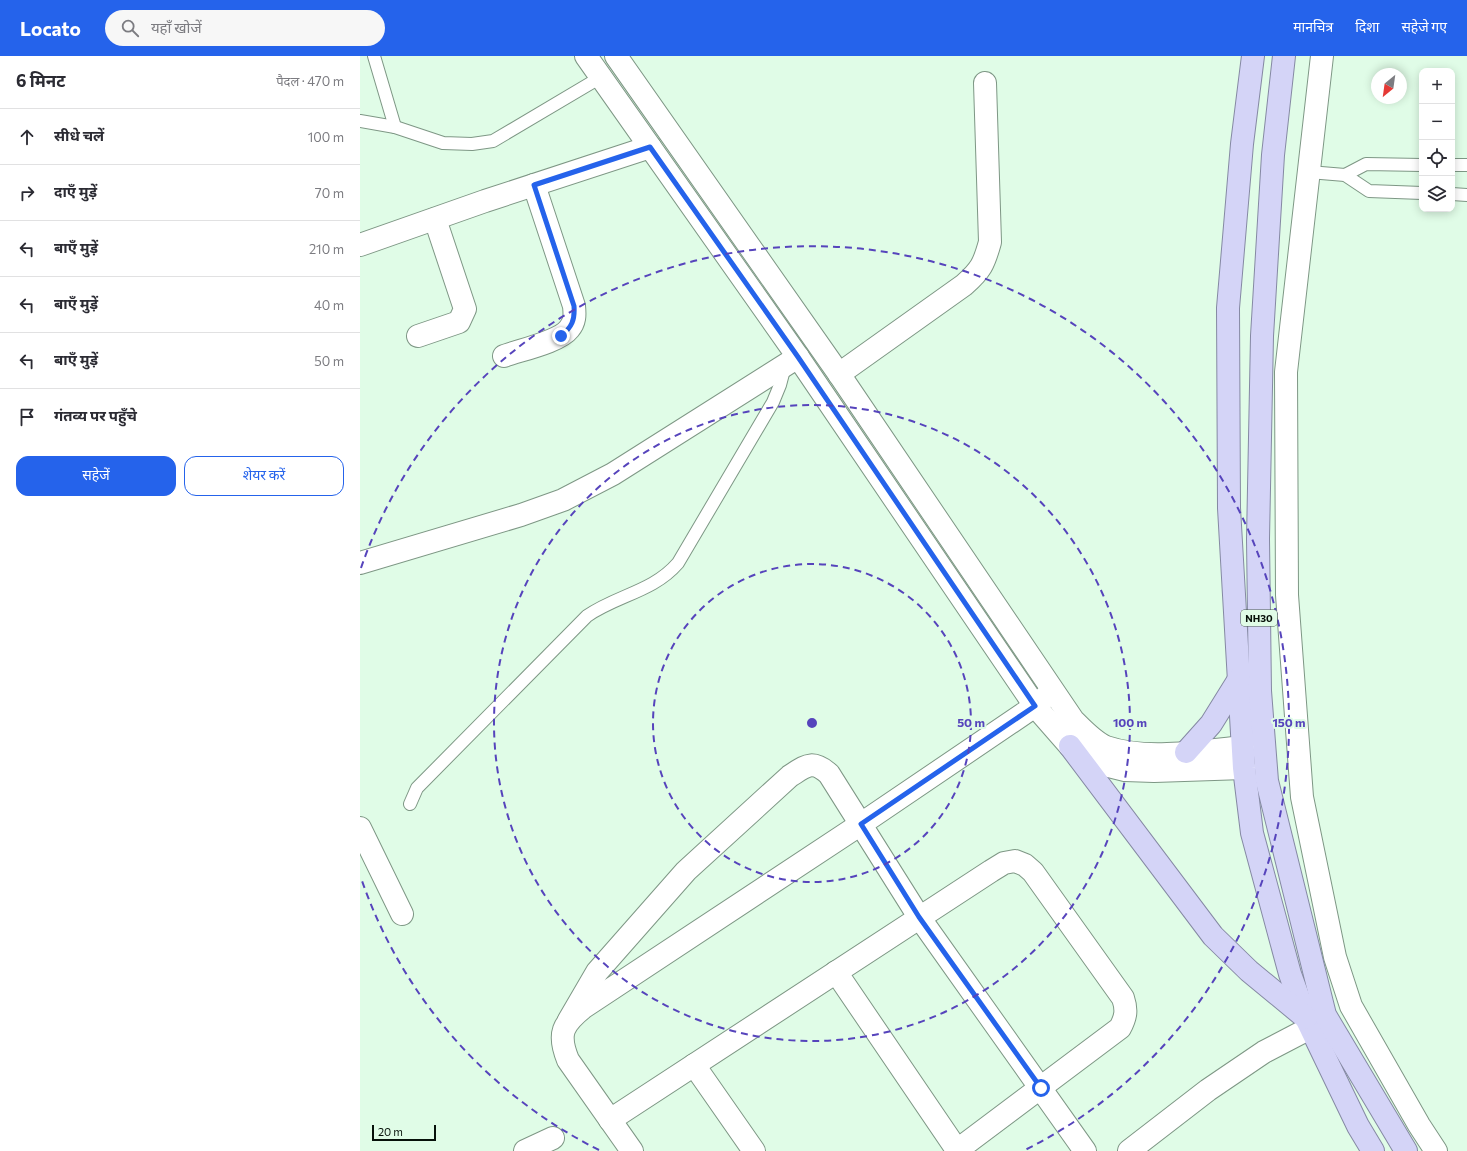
<!DOCTYPE html>
<html lang="hi">
<head>
<meta charset="utf-8">
<style>
	body { margin:0; font-family:Commissioner,"Noto Sans Devanagari",sans-serif; background:#f7f7f7; color:#2b2b33 }
	.controls { position:absolute; right:12px; top:12px; display:grid; overflow:hidden; border-radius:8px; box-shadow:0 2px 10px #0003 }
	.controls button { width:36px; height:36px; display:grid; place-items:center; padding:0; border:0; border-bottom:1px solid #e1e1e2; background:#fff; color:#2b2b33; font:20px sans-serif }
	.compass { position:absolute; left:1011px; top:12px; width:36px; height:36px; border-radius:50%; background:#fff; box-shadow:0 2px 10px #0003; rotate:209deg }
	.scale { position:absolute; left:12px; bottom:10px; width:64px; box-sizing:border-box; padding-left:4px; border:2px solid #07110a; border-top:0; font-size:11px; line-height:14px; white-space:nowrap; color:#07110a; -webkit-text-stroke:3px #e0fce7; paint-order:stroke }
	.stop { position:absolute; width:12px; height:12px; margin:-9px; border:3px solid #2563eb; border-radius:50%; background:#fff }
	.stop.end { background:#2563eb; border-color:#fff; box-shadow:0 1px 4px #0008 }
	.list { margin:0; padding:0; list-style:none }
	h2 { display:flex; justify-content:space-between; align-items:center; height:52px; margin:0; padding:0 16px; font-size:17px }
	h2 small { font-size:13px; font-weight:400; color:#7c7c81 }
	.list li { display:grid; grid-template-columns:26px 1fr auto; gap:12px; align-items:center; box-sizing:border-box; height:56px; padding:0 16px; border-top:1px solid #e1e1e2 }
	.list b { display:block; font-size:15px; white-space:nowrap }
	.list em { font-size:13px; font-style:normal; color:#7c7c81 }
	.actions { display:flex; gap:8px; padding:12px 16px }
	.actions a { flex:1; padding:9px 0; border:1px solid #2563eb; border-radius:12px; text-align:center; font-size:14px; color:#2563eb }
	.actions .main { background:#2563eb; color:#fff }
	.icon { flex:none; width:22px; height:22px; fill:none; stroke:currentColor; stroke-width:2; stroke-linecap:round; stroke-linejoin:round }
	.map { position:relative; flex:none; width:1107px; height:1095px; overflow:hidden }
	header { display:flex; align-items:center; gap:24px; box-sizing:border-box; height:56px; padding:0 20px; background:#2563eb; color:#fff }
	header strong { font-size:19px }
	nav { display:flex; gap:22px; margin-inline-start:auto; font-size:14px }
	.search { width:280px; height:36px; background:#f7f7f7; display:flex; align-items:center; gap:10px; box-sizing:border-box; padding:0 14px; border-radius:22px; color:#7c7c81; font-size:15px }
	main { display:flex }
	aside { flex:1; background:#fff }
	.map>svg:first-child { display:block }
</style>
</head>
<body>
<header>
<strong>Locato</strong>
<div class="search"><svg class="icon" aria-label="search" viewBox="0 0 24 24"><circle cx="10" cy="10" r="6"/><path d="M15 15l6 6"/></svg>यहाँ खोजें</div>
<nav><a>मानचित्र</a><a>दिशा</a><a>सहेजे गए</a></nav>
</header>
<main>
<aside>
<h2>6 मिनट<small>पैदल · 470 m</small></h2>
<ul class="list">
<li><svg class="icon" aria-label="ahead" viewBox="0 0 24 24"><path d="M12 20V5M6 11l6-6 6 6"/></svg><div><b>सीधे चलें</b></div><em>100 m</em></li>
<li><svg class="icon" aria-label="right" viewBox="0 0 24 24"><path d="M7 20v-9h11M14 6l5 5-5 5"/></svg><div><b>दाएँ मुड़ें</b></div><em>70 m</em></li>
<li><svg class="icon" aria-label="left" viewBox="0 0 24 24"><path d="M17 20v-9H6M10 6l-5 5 5 5"/></svg><div><b>बाएँ मुड़ें</b></div><em>210 m</em></li>
<li><svg class="icon" aria-label="left" viewBox="0 0 24 24"><path d="M17 20v-9H6M10 6l-5 5 5 5"/></svg><div><b>बाएँ मुड़ें</b></div><em>40 m</em></li>
<li><svg class="icon" aria-label="left" viewBox="0 0 24 24"><path d="M17 20v-9H6M10 6l-5 5 5 5"/></svg><div><b>बाएँ मुड़ें</b></div><em>50 m</em></li>
<li><svg class="icon" aria-label="arrive" viewBox="0 0 24 24"><path d="M6 21V4h12l-3 4 3 4H6"/></svg><div><b>गंतव्य पर पहुँचे</b></div></li>
</ul>
<div class="actions"><a class="main">सहेजें</a><a>शेयर करें</a></div>
</aside>
<div class="map">
<svg width="1107" height="1095" viewBox="0 0 1107 1095">
	<rect width="100%" height="100%" fill="#e0fce7"/>
	<g fill="none" stroke-linecap="round" stroke-linejoin="round">
		<!-- service casing -->
		<g stroke="#7e9785" stroke-width="14">
			<g id="service">
				<polyline points="14,0 35,71"/>
				<polyline points="0,65 35,71 83,87 112,88 133,85 241,21"/>
				<polyline points="1092,109 1107,109"/>
				<polyline points="949,116 985,119 1009,135 1062,137"/>
				<polyline points="985,119 1006,108 1062,109"/>
				<polyline points="1092,138 1107,139"/>
				<path d="M50 748 57 732 227 560C257 539 293 536 318 507L413 346 420 329 425 310"/>
			</g>
		</g>
		<!-- minor casing -->
		<g stroke="#7e9785" stroke-width="24">
			<g id="minor">
				<polyline points="962,0 926,316 927,539 942,741 975,901 991,950 1059,1069 1076,1095"/>
				<polyline points="0,189 125,145 290,91"/>
				<polyline points="58,280 99,266 105,253 75,163"/>
				<path d="M144 300C160 294 199 286 209 273 215 266 215 259 214 250L174 129"/>
				<path d="M479 318 604 229C621 214 624 208 630 186L625 27"/>
				<polyline points="0,507 161,459 203,444 253,418 438,301"/>
				<polyline points="0,772 42,858"/>
				<polyline points="476,916 597,1094"/>
				<path d="M209 964 237 916 326 815 430 720C446 710 452 703 469 718L559 861 725 1095"/>
				<polyline points="334,1009 394,1095"/>
				<path d="M250 1064 631 815 644 807 655 805 665 809 673 816 763 942C767 954 766 961 760 972L596 1095"/>
				<polyline points="165,1095 193,1082"/>
				<path d="M272 1095 208 1004C197 977 203 968 224 951L501 768 675 650 692 635"/>
				<polyline points="769,1095 848,1034 904,996 950,972"/>
			</g>
		</g>
		<!-- tertiary casing -->
		<g stroke="#7e9785" stroke-width="24">
			<g id="tertiary">
				<polyline points="226,0 438,301 675,650 710,690 741,708 765,714 794,715 884,712"/>
				<path d="M256 0 479 318 713 664C722 673 734 686 746 691 787 705 841 695 883 691"/>
			</g>
		</g>
		<!-- trunk casing -->
		<g stroke="#8589a3" stroke-width="24">
			<g id="trunk">
				<polyline points="893,0 882,88 868,252 869,452 884,712 892,777 930,918 946,962 998,1070 1013,1095"/>
				<polyline points="924,0 913,99 902,280 898,483 900,635 907,725 965,959 1046,1095"/>
				<polyline points="710,690 853,880 889,915 946,962"/>
				<polyline points="826,696 851,668 879,623"/>
			</g>
		</g>
		<!-- service -->
		<use href="#service" stroke="#fff" stroke-width="12"/>
		<!-- minor -->
		<use href="#minor" stroke="#fff" stroke-width="22"/>
		<!-- tertiary -->
		<use href="#tertiary" stroke="#fff" stroke-width="22"/>
		<!-- trunk -->
		<use href="#trunk" stroke="#d4d4f7" stroke-width="22"/>
	</g>
	<g fill="none" stroke-linecap="round" stroke-linejoin="round">
		<!-- route -->
		<path stroke="#2563eb" stroke-width="5" d="M201 280C212 271 215 264 214 250L174 129 290 91 438 301 675 650 501 768 559 861 681 1032"/>
	</g>
	<!-- distance rings -->
	<g fill="none" stroke="#5644bc" stroke-width="2" stroke-dasharray="7 5">
		<circle cx="452" cy="667" r="159"/>
		<circle cx="452" cy="667" r="318"/>
		<path d="M239 1094A477 477 0 0 1 1 822M1 512A477 477 0 1 1 665 1094"/>
	</g>
	<g text-anchor="middle" dominant-baseline="central" stroke-width="4" stroke-linejoin="round" paint-order="stroke">
		<!-- shield labels -->
		<rect fill="#e0fce7" stroke="#48584c" stroke-width="1" x="881" y="554" width="36" height="16" rx="3"/>
		<g font-size="10" font-weight="bold" fill="#07110a">
			<text x="899" y="562">NH30</text>
		</g>
	</g>
	<circle cx="452" cy="667" r="6" fill="#5644bc" stroke="#e0fce7" stroke-width="2"/>
	<g font-size="12" text-anchor="middle" font-weight="bold" fill="#5644bc" stroke="#e0fce7" stroke-width="4" stroke-linejoin="round" paint-order="stroke">
		<text x="611" y="671">50 m</text>
		<text x="770" y="671">100 m</text>
		<text x="929" y="671">150 m</text>
	</g>
</svg>
<div class="controls">
<button>+</button>
<button>−</button>
<button><svg class="icon" aria-label="locate" viewBox="0 0 24 24"><circle cx="12" cy="12" r="6"/><path d="M12 2v4M12 18v4M2 12h4M18 12h4"/></svg></button>
<button><svg class="icon" aria-label="layers" viewBox="0 0 24 24"><path d="M12 4l9 5-9 5-9-5zM3 14l9 5 9-5"/></svg></button>
</div>
<svg class="compass" viewBox="-18 -18 36 36"><path d="M0-13l5 13h-10z" fill="#e53935"/><path d="M0 13l5-13h-10z" fill="#7c7c81"/></svg>
<div class="scale">20 m</div>
<div class="stop" style="left:681px;top:1032px"></div>
<div class="stop end" style="left:201px;top:280px"></div>
</div>
</main>
</body>
</html>
